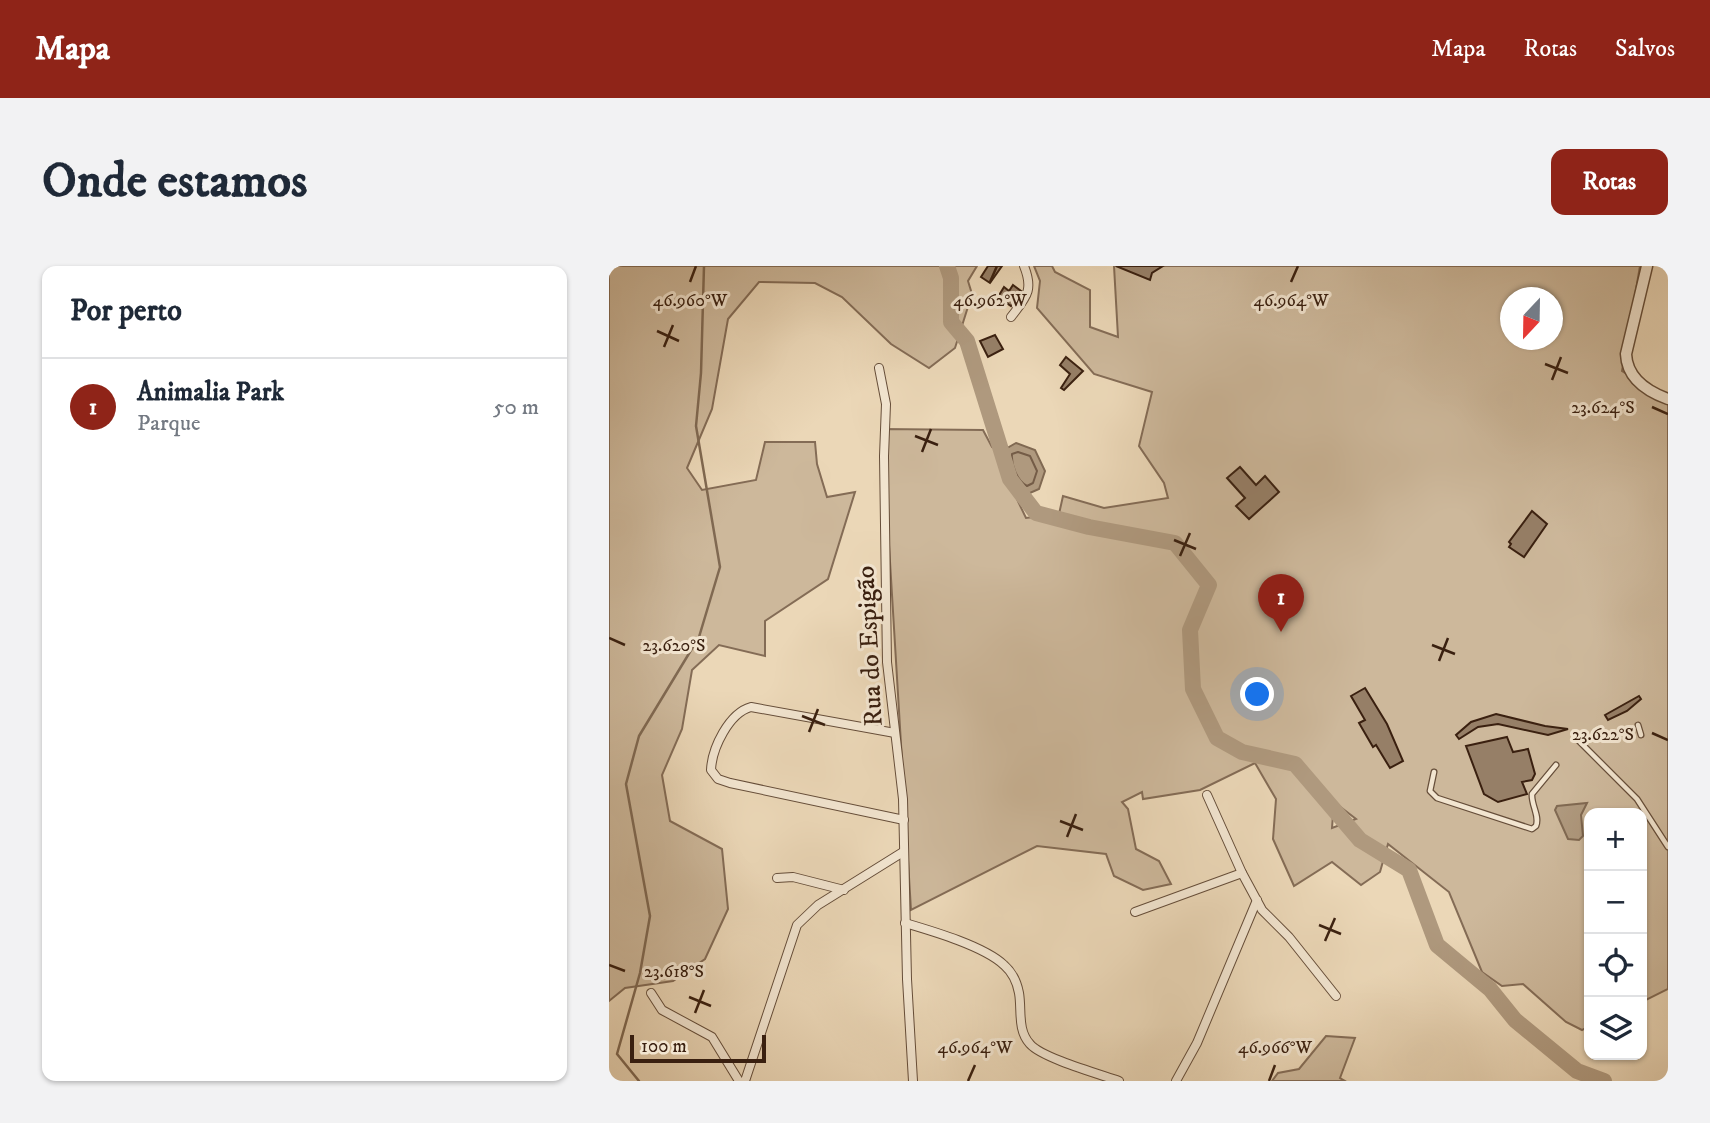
<!DOCTYPE html>
<html lang="pt">
<head>
<meta charset="utf-8">
<style>
	body { margin:0; font-family:"IM FELL DW Pica",serif; background:#f2f2f3; color:#1f2937 }
	.controls { position:absolute; right:21px; bottom:21px; display:grid; overflow:hidden; border-radius:14px; box-shadow:0 2px 5px #0004 }
	.controls button { width:63px; height:63px; display:grid; place-items:center; padding:0; border:0; border-bottom:2px solid #e0e1e3; background:#fff; color:#1f2937; font:35px sans-serif }
	.compass { position:absolute; left:891px; top:21px; width:63px; height:63px; border-radius:50%; background:#fff; box-shadow:0 2px 5px #0004; rotate:202deg }
	.scale { position:absolute; left:21px; bottom:18px; width:136px; box-sizing:border-box; padding-left:7px; border:4px solid #3a2010; border-top:0; font-size:19px; line-height:24px; white-space:nowrap; color:#3a2010; -webkit-text-stroke:5px #f2e5d0; paint-order:stroke }
	.you { position:absolute; left:649px; top:429px; width:24px; height:24px; margin:-18px; border:5px solid #fff; border-radius:50%; background:#1a73e8; box-shadow:0 0 0 10px #1a73e833 }
	.badge { display:grid; place-items:center; width:46px; height:46px; border-radius:50%; background:#8f2418; color:#fff; font-size:23px; font-weight:700 }
	.pin { position:absolute; translate:-50% -58px; filter:drop-shadow(0 2px 4px #0008) }
	.pin::after { content:''; position:absolute; top:37px; width:24px; height:21px; background:inherit; clip-path:polygon(0 0,100% 0,50% 100%) }
	.list { margin:0; padding:0; list-style:none }
	h2 { display:flex; justify-content:space-between; align-items:center; height:91px; margin:0; padding:0 28px; font-size:30px }
	h2 small { font-size:23px; font-weight:400; color:#747a83 }
	.list li { display:grid; grid-template-columns:46px 1fr auto; gap:21px; align-items:center; box-sizing:border-box; height:98px; padding:0 28px; border-top:2px solid #e0e1e3 }
	.list b { display:block; font-size:26px; white-space:nowrap }
	.list p { margin:0; font-size:23px; white-space:nowrap; color:#747a83 }
	.list em { font-size:23px; font-style:normal; color:#747a83 }
	.icon { flex:none; width:38px; height:38px; fill:none; stroke:currentColor; stroke-width:2; stroke-linecap:round; stroke-linejoin:round }
	.map { position:relative; flex:none; width:1059px; height:815px; overflow:hidden; border-radius:14px }
	header { display:flex; align-items:center; gap:42px; box-sizing:border-box; height:98px; padding:0 35px; background:#8f2418; color:#fff }
	header strong { font-size:33px }
	nav { display:flex; gap:38px; margin-inline-start:auto; font-size:24px }
	.intro { display:flex; align-items:center; justify-content:space-between; box-sizing:border-box; height:168px; padding:0 42px }
	h1 { margin:0; font-size:49px }
	.button { padding:18px 32px; border-radius:14px; background:#8f2418; color:#fff; font-size:24px; font-weight:700 }
	main { display:flex; gap:42px; padding:0 42px }
	aside { flex:1; background:#fff; border-radius:14px; box-shadow:0 2px 5px #0004 }
	.map>svg:first-child { display:block }
</style>
</head>
<body>
<header>
<strong>Mapa</strong>
<nav><a>Mapa</a><a>Rotas</a><a>Salvos</a></nav>
</header>
<div class="intro"><h1>Onde estamos</h1><a class="button">Rotas</a></div>
<main>
<aside>
<h2>Por perto<small></small></h2>
<ul class="list">
<li><span class="badge">1</span><div><b>Animalia Park</b><p>Parque</p></div><em>50 m</em></li>
</ul>
</aside>
<div class="map">
<svg width="1059" height="815" viewBox="0 0 1059 815">
	<rect width="100%" height="100%" fill="#ebd7b7"/>
	<filter id="stains"><feTurbulence type="fractalNoise" baseFrequency=".00286" numOctaves="4"/><feColorMatrix values="0 0 0 0 .2 0 0 0 0 .09 0 0 0 0 .02 0 0 0 .5 -.17"/></filter>
	<radialGradient id="worn" r=".72"><stop offset=".6" stop-color="#630" stop-opacity="0"/><stop offset="1" stop-color="#630" stop-opacity=".3"/></radialGradient>
	<!-- green -->
	<g fill="#cdb89b" stroke="#846c56" stroke-width="2" fill-rule="evenodd">
		<polygon points="0,0 368,0 359,15 363,28 346,82 320,102 282,78 233,31 206,17 150,16 119,53 103,143 78,202 93,224 147,214 156,176 206,176 208,198 218,231 246,226 219,313 156,355 156,390 110,379 83,404 73,463 53,509 61,555 113,583 119,643 96,693 64,715 16,722 0,735"/>
		<path d="M425 0H443L446 6 481 24V61L509 71 505 0H1031L1013 105 1059 133V723L1033 736V547H980V760L973 764 957 756 914 718 893 720 873 706 840 626 779 578 771 606 752 619 723 596 685 620 664 573 667 533 646 497 591 524 534 533 533 526 513 536 519 543 527 583 550 595 562 618 534 624 505 610 497 588 428 580 302 644 273 163 374 164 383 181 391 186 394 204 417 252 450 248 454 230 495 242 559 232 555 217 530 180 543 126 485 108 428 42 431 15ZM902 32H944V74H902ZM725 536 747 553 723 562Z"/>
		<polygon points="717,770 746,772 731,812 736,815 663,815 669,807 690,803"/>
	</g>
	<!-- water -->
	<g fill="#af997e" stroke="#806952" stroke-width="2">
		<polygon points="407,177 426,184 436,205 430,223 414,230 401,213 393,185"/>
		<polygon points="978,537 972,549 974,570 970,574 959,573 946,544 948,540"/>
	</g>
	<g fill="none" stroke-linecap="round" stroke-linejoin="round">
		<!-- shore -->
		<path stroke="#745c47" stroke-width="2" d="M409 186 421 190 428 205 424 217 418 220C408 215 402 199 403 188Z"/>
		<!-- stream -->
		<polyline stroke="#806952" stroke-width="2.5" points="30,815 8,788 31,707 41,650 17,518 30,470 90,371 111,301 87,160 92,107 95,0"/>
		<!-- river -->
		<polyline stroke="#af997e" stroke-width="16" points="338,0 342,12 342,56 358,75 401,213 427,247 480,261 566,277 600,319 581,364 584,423 608,472 633,486 686,498 751,574 800,604 828,679 881,723 906,754 968,805 995,815"/>
	</g>
	<!-- building -->
	<g fill="#967f67" stroke="#3a2010" stroke-width="2">
		<polygon points="379,0 393,0 381,17 372,11"/>
		<polygon points="507,0 554,0 543,7 541,14"/>
		<polygon points="404,19 412,25 402,40 389,31 395,21 400,25"/>
		<polygon points="386,69 394,83 379,91 371,75"/>
		<polygon points="457,91 474,105 455,124 452,122 461,108 451,99"/>
		<polygon points="631,201 647,219 656,210 670,226 640,253 627,240 636,232 618,212"/>
		<polygon points="923,245 938,258 915,291 900,281 902,278 900,276"/>
		<polygon points="756,422 778,458 794,495 781,502 767,479 764,481 750,457 756,454 742,430"/>
		<polygon points="1030,430 1032,433 1018,445 999,454 996,449"/>
		<polygon points="887,448 936,460 959,463 939,469 889,458 869,461 850,473 847,469 862,456"/>
		<polygon points="898,471 904,486 919,483 926,508 923,514 913,516 918,528 889,536 875,528 857,480"/>
	</g>
	<g fill="none" stroke-linecap="round" stroke-linejoin="round">
		<!-- service casing -->
		<g stroke="#664e3a" stroke-width="7">
			<g id="service">
				<polyline points="1029,459 1032,469"/>
				<polyline points="970,475 1028,533 1059,581"/>
				<path d="M825 506 821 525 828 532 923 563 927 560C931 550 922 539 923 528L947 499"/>
			</g>
		</g>
		<!-- minor casing -->
		<g stroke="#664e3a" stroke-width="10">
			<g id="minor">
				<path d="M402 51C417 31 425 25 415 0"/>
				<polyline points="270,102 277,138 275,190 278,396 294,533 298,713 304,815"/>
				<path d="M286 467 142 441C120 447 103 482 102 504L109 513 121 517 295 554"/>
				<polyline points="598,529 633,607 653,644 680,671 727,730"/>
				<polyline points="168,612 184,611 235,624"/>
				<polyline points="526,646 633,607"/>
				<path d="M296 657C323 665 375 680 395 699 403 706 408 716 410 727 413 744 408 764 421 778 433 792 490 808 510 815"/>
				<polyline points="42,727 53,744 103,771 130,815"/>
				<polyline points="136,815 188,659 209,639 294,586"/>
				<polyline points="567,815 588,777 648,634"/>
			</g>
		</g>
		<!-- tertiary casing -->
		<g stroke="#664e3a" stroke-width="13">
			<path id="tertiary" d="M1038 0 1017 88C1018 112 1037 125 1059 133"/>
		</g>
		<!-- service -->
		<use href="#service" stroke="#f2e5d0" stroke-width="4.5"/>
		<!-- minor -->
		<use href="#minor" stroke="#f2e5d0" stroke-width="8"/>
		<!-- tertiary -->
		<use href="#tertiary" stroke="#f2e5d0" stroke-width="10"/>
	</g>
	<!-- ticks -->
	<path fill="none" stroke="#3a2010" stroke-width="2.5" d="M81 16 87 0M381 16 388 0M682 16 689 0M48 65 70 75M55 81 64 59M936 98 959 107M943 114 952 91M1043 141 1059 148M306 170 329 179M313 186 322 163M565 274 587 283M571 290 581 267M0 372 16 379M823 379 846 388M830 395 839 372M193 450 216 459M200 466 209 443M1043 467 1059 474M451 555 474 564M458 571 467 548M710 659 732 668M716 675 726 652M0 699 16 705M80 731 102 740M86 747 95 724M359 815 366 799M660 815 666 799"/>
	<g text-anchor="middle" dominant-baseline="central" stroke-width="6" stroke-linejoin="round" paint-order="stroke">
		<!-- street labels -->
		<g font-size="26" fill="#3a2010" stroke="#f2e5d0">
			<text transform="translate(261 380) rotate(-93)">Rua do Espigão</text>
		</g>
	</g>
	<g font-size="18" text-anchor="middle" fill="#3a2010" stroke="#f2e5d0" stroke-width="6" stroke-linejoin="round" paint-order="stroke">
		<text x="81" y="40">46.960°W</text>
		<text x="381" y="40">46.962°W</text>
		<text x="682" y="40">46.964°W</text>
		<text x="994" y="147">23.624°S</text>
		<text x="65" y="385">23.620°S</text>
		<text x="994" y="474">23.622°S</text>
		<text x="65" y="711">23.618°S</text>
		<text x="366" y="787">46.964°W</text>
		<text x="666" y="787">46.966°W</text>
	</g>
	<rect width="100%" height="100%" filter="url(#stains)"/>
	<rect width="100%" height="100%" fill="url(#worn)"/>
</svg>
<div class="controls">
<button>+</button>
<button>−</button>
<button><svg class="icon" aria-label="locate" viewBox="0 0 24 24"><circle cx="12" cy="12" r="6"/><path d="M12 2v4M12 18v4M2 12h4M18 12h4"/></svg></button>
<button><svg class="icon" aria-label="layers" viewBox="0 0 24 24"><path d="M12 4l9 5-9 5-9-5zM3 14l9 5 9-5"/></svg></button>
</div>
<svg class="compass" viewBox="-18 -18 36 36"><path d="M0-13l5 13h-10z" fill="#e53935"/><path d="M0 13l5-13h-10z" fill="#747a83"/></svg>
<div class="scale">100 m</div>
<div class="you"></div>
<div class="pin badge" style="left:672px;top:366px">1</div>
</div>
</main>
</body>
</html>
